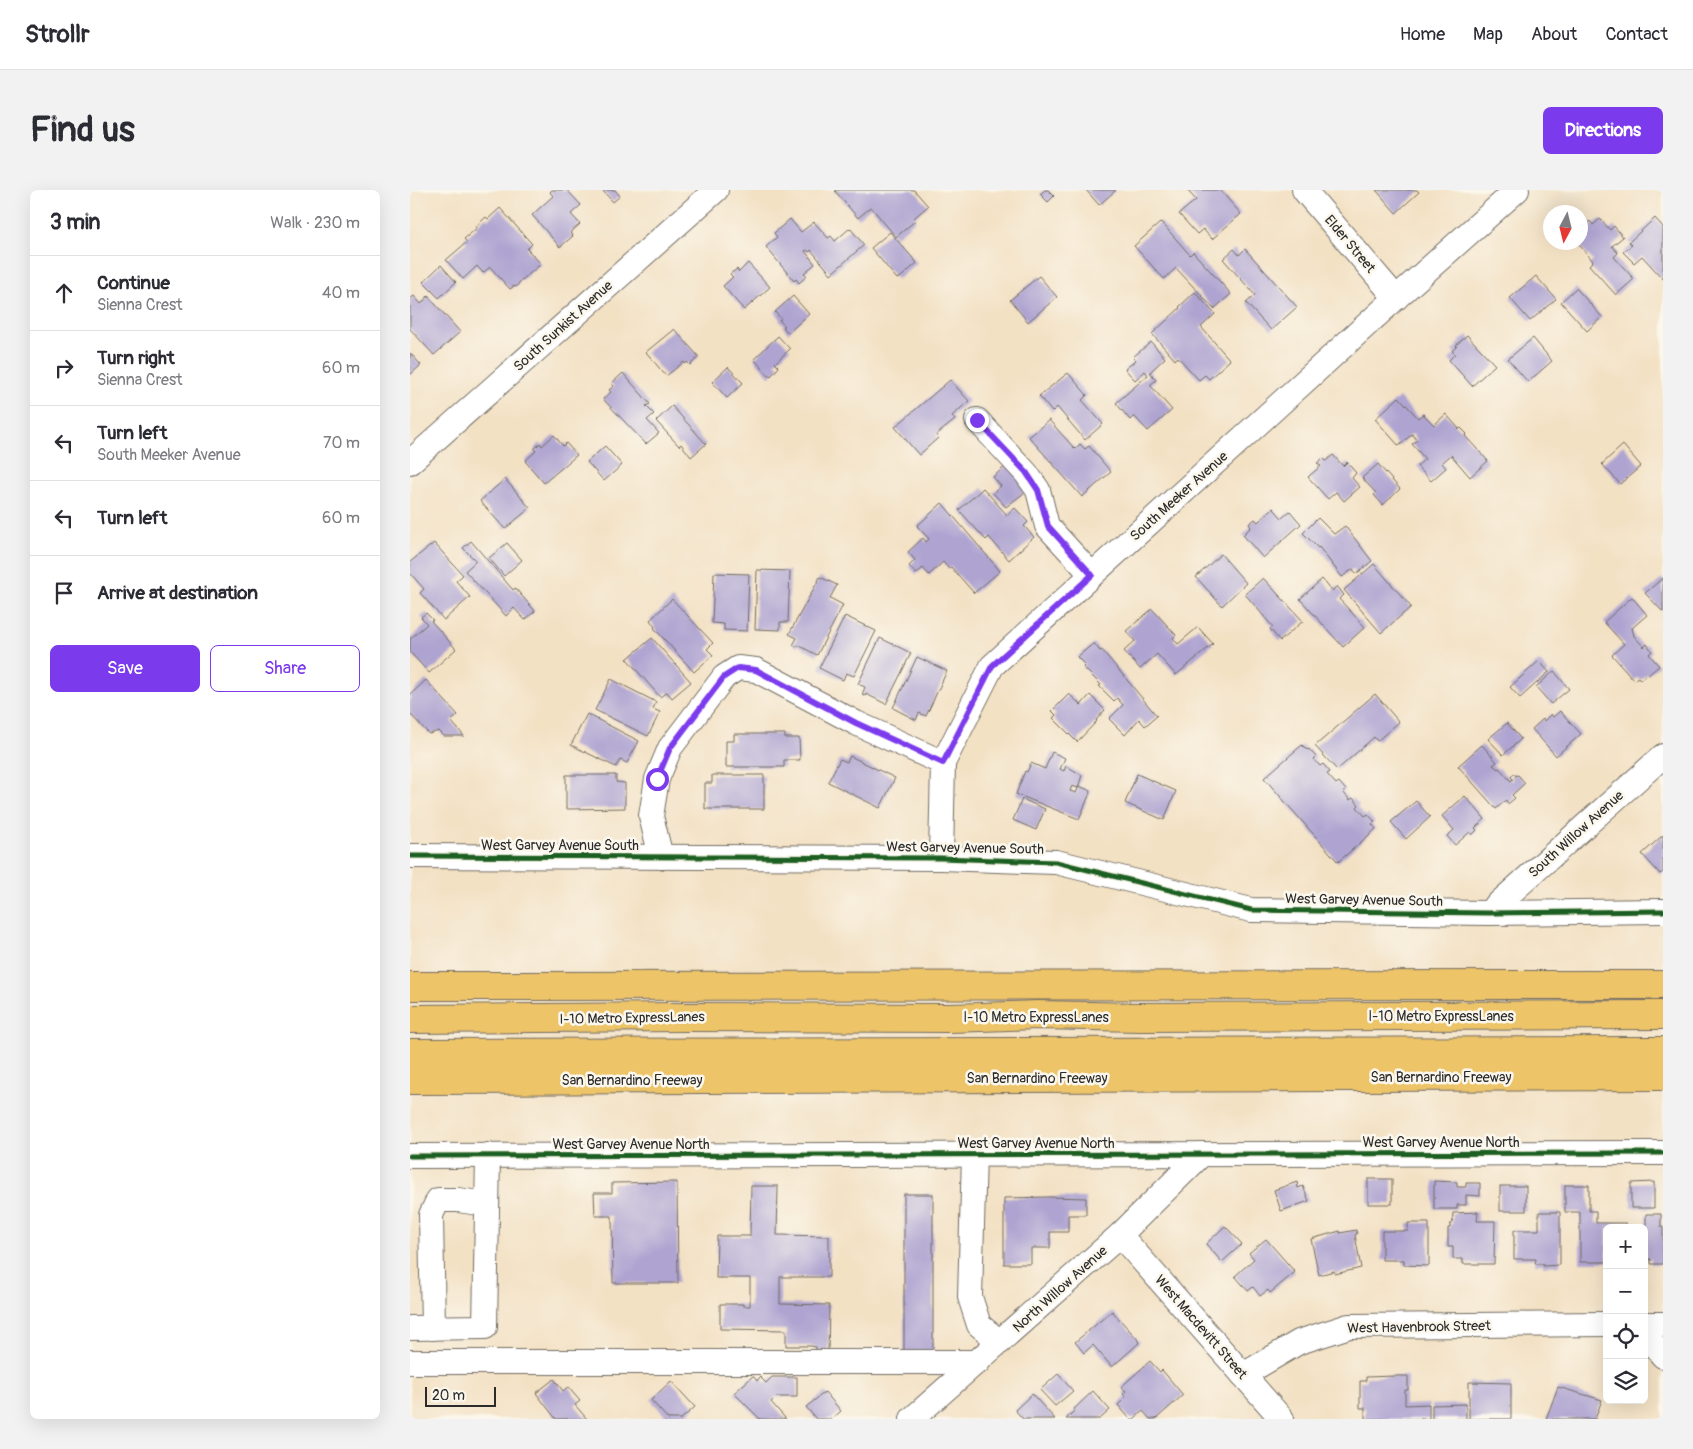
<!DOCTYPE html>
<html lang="en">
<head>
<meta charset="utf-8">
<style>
	body { margin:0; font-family:Pangolin,sans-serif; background:#f2f2f3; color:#2b2b33 }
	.controls { position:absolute; right:15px; bottom:15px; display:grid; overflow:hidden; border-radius:8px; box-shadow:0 5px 20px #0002 }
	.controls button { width:45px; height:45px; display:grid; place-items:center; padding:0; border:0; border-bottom:1px solid #e1e1e2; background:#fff; color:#2b2b33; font:25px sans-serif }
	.compass { position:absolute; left:1133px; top:15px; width:45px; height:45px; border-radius:50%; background:#fff; box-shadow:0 5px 20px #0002; rotate:187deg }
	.scale { position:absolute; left:15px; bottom:12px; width:71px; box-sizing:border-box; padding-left:5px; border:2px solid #2b2b2b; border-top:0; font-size:14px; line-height:18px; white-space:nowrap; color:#2b2b2b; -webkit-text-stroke:4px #fbf7ec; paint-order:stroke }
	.stop { position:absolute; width:15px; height:15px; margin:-11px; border:4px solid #7c3aed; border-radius:50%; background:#fff }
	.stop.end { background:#7c3aed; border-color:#fff; box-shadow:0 1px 5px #0008 }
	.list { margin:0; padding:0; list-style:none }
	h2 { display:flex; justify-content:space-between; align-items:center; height:65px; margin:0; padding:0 20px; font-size:21px }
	h2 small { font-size:16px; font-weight:400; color:#7c7c81 }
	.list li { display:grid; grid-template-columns:32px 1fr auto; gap:15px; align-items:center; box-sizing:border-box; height:75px; padding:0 20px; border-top:1px solid #e1e1e2 }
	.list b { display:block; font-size:19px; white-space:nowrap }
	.list p { margin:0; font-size:16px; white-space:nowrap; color:#7c7c81 }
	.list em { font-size:16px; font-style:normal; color:#7c7c81 }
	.actions { display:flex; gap:10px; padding:15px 20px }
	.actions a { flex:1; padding:11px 0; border:1px solid #7c3aed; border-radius:8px; text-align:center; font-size:18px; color:#7c3aed }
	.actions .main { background:#7c3aed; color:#fff }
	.icon { flex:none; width:28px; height:28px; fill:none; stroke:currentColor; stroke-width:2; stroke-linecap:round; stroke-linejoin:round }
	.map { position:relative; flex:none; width:1253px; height:1229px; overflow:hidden; border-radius:8px }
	header { display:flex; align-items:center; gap:30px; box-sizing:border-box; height:70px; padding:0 25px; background:#fff; border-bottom:1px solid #e1e1e2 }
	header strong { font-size:24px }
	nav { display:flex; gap:28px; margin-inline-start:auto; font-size:18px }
	.intro { display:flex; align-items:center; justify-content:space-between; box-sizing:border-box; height:120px; padding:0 30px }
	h1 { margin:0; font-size:35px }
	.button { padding:12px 22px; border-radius:8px; background:#7c3aed; color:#fff; font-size:18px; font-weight:700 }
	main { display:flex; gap:30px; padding:0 30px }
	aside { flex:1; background:#fff; border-radius:8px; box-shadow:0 5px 20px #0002 }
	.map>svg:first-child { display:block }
</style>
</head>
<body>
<header>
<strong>Strollr</strong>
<nav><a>Home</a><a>Map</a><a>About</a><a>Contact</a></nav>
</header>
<div class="intro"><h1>Find us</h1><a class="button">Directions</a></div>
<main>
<aside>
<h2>3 min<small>Walk · 230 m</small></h2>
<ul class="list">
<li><svg class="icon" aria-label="ahead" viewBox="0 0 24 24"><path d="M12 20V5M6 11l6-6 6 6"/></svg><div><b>Continue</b><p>Sienna Crest</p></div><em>40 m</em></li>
<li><svg class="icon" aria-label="right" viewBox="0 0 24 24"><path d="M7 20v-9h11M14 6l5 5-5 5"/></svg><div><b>Turn right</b><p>Sienna Crest</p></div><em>60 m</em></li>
<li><svg class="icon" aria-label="left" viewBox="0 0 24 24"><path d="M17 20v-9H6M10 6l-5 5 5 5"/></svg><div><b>Turn left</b><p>South Meeker Avenue</p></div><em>70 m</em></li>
<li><svg class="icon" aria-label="left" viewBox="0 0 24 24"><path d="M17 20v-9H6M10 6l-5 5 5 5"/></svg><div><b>Turn left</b></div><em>60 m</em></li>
<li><svg class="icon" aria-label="arrive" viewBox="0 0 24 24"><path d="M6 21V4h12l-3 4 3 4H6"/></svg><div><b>Arrive at destination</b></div></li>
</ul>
<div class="actions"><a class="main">Save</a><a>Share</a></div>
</aside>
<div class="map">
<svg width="1253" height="1229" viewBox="0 0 1253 1229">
	<rect width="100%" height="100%" fill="#fbf7ec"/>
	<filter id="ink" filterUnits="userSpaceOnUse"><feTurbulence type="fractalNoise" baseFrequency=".02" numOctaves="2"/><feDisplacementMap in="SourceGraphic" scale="10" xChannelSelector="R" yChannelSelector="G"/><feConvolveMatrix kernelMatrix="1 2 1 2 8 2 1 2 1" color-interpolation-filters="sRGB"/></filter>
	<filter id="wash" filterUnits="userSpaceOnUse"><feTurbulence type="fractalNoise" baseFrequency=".0096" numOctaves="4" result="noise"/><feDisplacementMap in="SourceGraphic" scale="20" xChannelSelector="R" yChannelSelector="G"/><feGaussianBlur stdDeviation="1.12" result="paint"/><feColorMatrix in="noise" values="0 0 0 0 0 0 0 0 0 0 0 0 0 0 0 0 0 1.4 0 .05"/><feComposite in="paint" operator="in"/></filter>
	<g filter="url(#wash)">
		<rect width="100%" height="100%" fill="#f3e1c4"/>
		<g id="blocks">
			<!-- building -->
			<g fill="#afa4d1">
				<polygon points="142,0 157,0 171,15 161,24 170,34 160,43 163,46 150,57 122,25 143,6 140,2"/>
				<polygon points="192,0 205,0 210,6 203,12"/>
				<polygon points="427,0 504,0 518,16 504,28 506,30 486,47 461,17 448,28 425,1"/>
				<polygon points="635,0 638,0 644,6 638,12 630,4"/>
				<polygon points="676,0 706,0 689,15"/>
				<polygon points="777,0 810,0 831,24 802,49 793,39 787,44 769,24 786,10"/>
				<polygon points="966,0 1007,0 1009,2 986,23"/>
				<polygon points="90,18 122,54 117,59 131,74 112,90 112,89 106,97 104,96 100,99 80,77 73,83 67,76 53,89 36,70 57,52 54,49 67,38 66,36 76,27 78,29"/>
				<polygon points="1245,28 1253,37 1253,89 1232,66 1224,73 1213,62 1222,55 1219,52"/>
				<polygon points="380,29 391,42 404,32 418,48 421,46 425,51 440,38 454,55 421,84 401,60 399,62 397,60 395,61 405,74 394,83 397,86 389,93 386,89 384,91 356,57 367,47 364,43"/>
				<polygon points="1190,29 1200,40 1204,36 1213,47 1202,56 1208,63 1204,67 1224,89 1206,105 1179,75 1183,71 1167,52 1170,52 1170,46 1177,41 1174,37 1180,31 1183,35"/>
				<polygon points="751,32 780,65 783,62 821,104 804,119 766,78 754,89 724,56"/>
				<polygon points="480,42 507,73 491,87 487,89 461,58"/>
				<polygon points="824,59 829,65 835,59 887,117 861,140 836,113 845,105 813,69"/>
				<polygon points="338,73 360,97 334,120 313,96 323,87 320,84 327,79 329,82"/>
				<polygon points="31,75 46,92 29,108 13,92"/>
				<polygon points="629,86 647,107 618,132 600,110"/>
				<polygon points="1126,86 1146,109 1120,131 1100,108"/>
				<polygon points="1166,98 1192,127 1177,141 1151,112"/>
				<polygon points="785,102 805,124 791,137 820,170 799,189 795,185 789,190 768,167 765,170 742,144 770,118 769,117"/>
				<polygon points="4,106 11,114 18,106 50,142 24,165 0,139 0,109"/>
				<polygon points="383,106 399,124 378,143 373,137 375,136 369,130 371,129 365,122"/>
				<polygon points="264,139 289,167 280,175 277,172 275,174 274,172 256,186 236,162"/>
				<polygon points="1057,145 1085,175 1062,196 1039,170 1045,164 1042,161 1047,156 1046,155"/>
				<polygon points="368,146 380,159 365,173 369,177 360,187 344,169"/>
				<polygon points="1123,148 1142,171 1118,192 1098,169"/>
				<polygon points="741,152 755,168 740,182 746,190 740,195 762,220 738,241 724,226 720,230 706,213 738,185 735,181 725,190 715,179 726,170 723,167"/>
				<polygon points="0,163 11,175 0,185"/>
				<polygon points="318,177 333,193 317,208 302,192"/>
				<polygon points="213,183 240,214 236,216 244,224 237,230 249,243 236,254 193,209 201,202 199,200 204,196 201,194"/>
				<polygon points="658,183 677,205 672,210 693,234 675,250 647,217 642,222 629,206"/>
				<polygon points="540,190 559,211 542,226 545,230 526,245 528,248 509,265 485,237"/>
				<polygon points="989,207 1008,228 1013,224 1024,235 1036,224 1049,239 1051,238 1057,244 1055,246 1078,271 1060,287 1041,265 1032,273 1036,278 1021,291 1007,276 1015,269 1002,254 1007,250 1002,244 989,256 965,229"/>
				<polygon points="262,216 296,254 281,267 271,254 269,256 246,231"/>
				<polygon points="639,230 665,259 670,254 675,259 679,256 701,282 672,307 619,247"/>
				<polygon points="144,245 153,256 156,253 167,265 134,293 115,271 126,261 124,259 130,253 132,256"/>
				<polygon points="1213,255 1231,276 1210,294 1192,274"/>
				<polygon points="195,256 212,275 194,291 177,272"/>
				<polygon points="923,265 933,276 937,272 946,283 942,288 950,297 934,311 926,302 918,309 898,287 911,276 907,273 913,268 916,271"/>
				<polygon points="598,274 619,299 596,317 583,303 591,296 583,287"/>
				<polygon points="968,274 990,299 973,315 964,305 966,303 952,288"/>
				<polygon points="95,289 120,318 95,339 70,311"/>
				<polygon points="573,298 597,325 605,318 618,332 614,336 624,347 599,370 579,347 576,350 549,320"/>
				<polygon points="532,313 590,381 564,403 541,377 539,379 533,372 519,385 513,378 506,384 499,376 505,370 498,362 513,348 516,352 519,349 507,336"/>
				<polygon points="863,318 872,328 880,321 891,334 853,368 833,345 841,337 839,334 845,329 848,332"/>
				<polygon points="908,328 924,344 935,336 962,371 946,384 943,379 932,387 909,357 908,358 893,343"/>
				<polygon points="61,351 103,400 105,398 125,421 115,430 104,418 96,426 55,381 66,371 53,358"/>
				<polygon points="24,353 53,385 46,391 60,407 34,430 10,403 14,399 0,383 0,372"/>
				<polygon points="97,353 112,370 94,386 79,368"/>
				<polygon points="811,364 836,393 812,416 786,387"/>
				<polygon points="964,374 1001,417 971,443 934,400"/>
				<polygon points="347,380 380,381 378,432 370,432 370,440 345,439"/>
				<polygon points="304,383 339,384 337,441 314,440 314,434 302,433"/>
				<polygon points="410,387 427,395 420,408 433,415 407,465 388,455 387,457 383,455 387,448 379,444"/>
				<polygon points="853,388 893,431 870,451 860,439 863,437 835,404"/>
				<polygon points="1253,388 1253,422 1235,403"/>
				<polygon points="912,389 922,401 927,396 934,405 929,409 955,437 933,457 890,409"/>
				<polygon points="1222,407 1237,425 1222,438 1224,446 1234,457 1237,454 1242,461 1239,464 1249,476 1238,485 1237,484 1230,490 1228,487 1224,490 1202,465 1214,454 1194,432"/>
				<polygon points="262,409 303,453 297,459 303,465 284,482 244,438 245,437 240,430"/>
				<polygon points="742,419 766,445 763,448 768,454 788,437 803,454 766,485 747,464 730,479 714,461 725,451 716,441"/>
				<polygon points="16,423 23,430 21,431 46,459 19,483 0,462 0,449 17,434 11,427"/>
				<polygon points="435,426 466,441 444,486 436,483 433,490 409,478"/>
				<polygon points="242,448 281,492 262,508 257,502 250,507 217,469"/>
				<polygon points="470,448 501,463 476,514 456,504 455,506 452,505 455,497 448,494"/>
				<polygon points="684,453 690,461 692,460 747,526 735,536 729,529 715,545 699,529 713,515 707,508 704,511 689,496 691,495 673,477 675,475 667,467"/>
				<polygon points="507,467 537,481 516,526 509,523 506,530 483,518"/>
				<polygon points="1129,471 1139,482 1110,508 1100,497"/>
				<polygon points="1144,481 1159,499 1141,514 1126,497"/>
				<polygon points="201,489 246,512 243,519 250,522 238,546 185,520"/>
				<polygon points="16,490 48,525 41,531 54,546 34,546 29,541 19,544 0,524 0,505"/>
				<polygon points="659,504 671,515 680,505 695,520 686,530 687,531 667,552 643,528 646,525 642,521"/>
				<polygon points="965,504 989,532 967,551 964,547 927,580 905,556"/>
				<polygon points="1150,521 1171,544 1146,566 1122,539 1133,529 1134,531 1141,524 1143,527"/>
				<polygon points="177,524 229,551 217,573 210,570 206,577 161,555"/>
				<polygon points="1097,533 1111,549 1093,565 1078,549"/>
				<polygon points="324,544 375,544 375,548 389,548 390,570 374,570 374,577 316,577 316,551 324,551"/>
				<polygon points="892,555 897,560 899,559 906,567 904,569 910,576 913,574 920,582 917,584 926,594 929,592 936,600 933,602 940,610 943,608 949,615 947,617 955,626 958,624 965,632 962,634 966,639 928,672 854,588"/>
				<polygon points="1072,555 1087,572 1083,575 1088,579 1089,578 1101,591 1103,589 1101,587 1104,583 1106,586 1108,585 1115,593 1102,605 1105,608 1098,614 1096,610 1086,619 1048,576"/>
				<polygon points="642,562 655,568 650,579 654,581 656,576 672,585 668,598 662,596 660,601 666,603 669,596 681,601 669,629 606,604 615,581 617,582 621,573 635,579"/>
				<polygon points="440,566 485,588 470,618 418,592 430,569 437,572"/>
				<polygon points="727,584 766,601 754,630 715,613"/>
				<polygon points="156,585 206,585 206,592 215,593 215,618 156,619"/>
				<polygon points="302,585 354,585 354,619 295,619 295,593 302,593"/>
				<polygon points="1055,606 1075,629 1065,638 1067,640 1062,645 1060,642 1045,655 1037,646 1044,640 1032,626"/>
				<polygon points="612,609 635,619 626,640 603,630"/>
				<polygon points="1006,611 1020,627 996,649 981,632"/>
				<polygon points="1253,645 1253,682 1250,684 1232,664"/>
				<rect x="958" y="989" width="24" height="25"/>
				<polygon points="1024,991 1047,992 1047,997 1056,997 1056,993 1070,993 1070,1006 1056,1005 1056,1015 1047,1015 1047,1019 1024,1019"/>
				<polygon points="267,992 268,1093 203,1093 202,1026 185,1026 184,1003 202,1003 202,993"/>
				<polygon points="887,992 888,998 893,996 899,1011 871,1021 864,1000"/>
				<polygon points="1244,992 1244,1018 1221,1018 1221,993"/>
				<polygon points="1155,995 1179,995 1179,1021 1186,1021 1186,1033 1216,1033 1216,1038 1197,1038 1197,1072 1170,1072 1170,1022 1155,1022"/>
				<polygon points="341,996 368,996 367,1045 419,1046 419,1087 370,1087 370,1114 419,1115 418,1162 406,1162 406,1157 401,1156 376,1156 376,1140 310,1139 310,1114 333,1114 333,1116 340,1116 340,1088 306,1088 307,1046 340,1046"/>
				<rect x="1090" y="996" width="26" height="25"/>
				<rect x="494" y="1004" width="29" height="159"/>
				<polygon points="639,1007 676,1008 676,1025 658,1025 658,1042 640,1042 640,1058 621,1058 621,1074 594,1074 594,1008"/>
				<polygon points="1068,1022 1067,1031 1085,1031 1084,1074 1053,1074 1053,1069 1043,1069 1043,1057 1038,1057 1038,1038 1040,1038 1040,1034 1042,1034 1043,1023"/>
				<polygon points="1129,1022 1150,1022 1150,1075 1133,1076 1133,1074 1125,1074 1126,1069 1104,1069 1104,1040 1129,1040"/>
				<polygon points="1236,1024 1251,1024 1251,1037 1253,1037 1253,1074 1241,1074 1241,1069 1236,1069"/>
				<polygon points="998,1033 1019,1033 1019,1076 994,1075 994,1070 972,1070 972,1041 998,1041"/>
				<polygon points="815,1036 832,1054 812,1072 796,1054"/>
				<polygon points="946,1040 947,1044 945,1045 951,1078 925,1084 924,1081 909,1085 901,1049 930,1041 930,1043"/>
				<polygon points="856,1049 885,1082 860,1103 858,1100 850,1106 843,1097 838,1101 825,1086 844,1069 839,1063"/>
				<polygon points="702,1121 730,1152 702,1177 683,1155 674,1163 665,1152"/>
				<polygon points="740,1171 750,1182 752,1180 773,1205 746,1229 740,1229 733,1221 724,1229 720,1229 708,1215 716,1207 713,1204 716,1201 711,1197"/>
				<polygon points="648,1184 663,1201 645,1216 630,1200"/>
				<polygon points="343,1186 347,1191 350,1187 356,1193 362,1187 387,1187 387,1207 366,1207 361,1212 376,1229 350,1229 324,1203"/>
				<polygon points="985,1186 998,1186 998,1200 995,1200 995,1215 1019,1214 1019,1229 955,1229 955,1218 950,1218 950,1191 956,1191 956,1187"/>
				<polygon points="144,1189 153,1201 158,1197 170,1211 165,1215 177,1229 146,1229 126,1203"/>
				<polygon points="261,1191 285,1217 271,1229 258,1229 241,1210"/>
				<polygon points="1059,1192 1101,1193 1101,1229 1059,1229"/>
				<polygon points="1148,1197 1192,1210 1185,1229 1136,1229"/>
				<polygon points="683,1201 700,1220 690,1229 656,1229 665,1220 664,1219"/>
				<polygon points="415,1202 431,1221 422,1229 406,1229 396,1217"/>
				<polygon points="622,1204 645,1229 613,1229 605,1220"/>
				<polygon points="1056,1214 1056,1229 1022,1229 1022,1215"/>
			</g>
		</g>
	</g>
	<g filter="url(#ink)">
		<use href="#blocks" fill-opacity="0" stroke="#716b61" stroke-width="1"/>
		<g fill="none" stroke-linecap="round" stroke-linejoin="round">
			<!-- minor casing -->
			<g stroke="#716b61" stroke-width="26">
				<g id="minor">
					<polyline points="894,0 986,108"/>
					<polyline points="567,230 616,283 628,300 637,336 682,385"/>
					<polyline points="0,272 306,0"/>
					<polyline points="0,666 531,668 646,672 841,720 1078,723 1253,721"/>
					<polyline points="251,667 241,626 247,589 260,558 314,487 328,478 346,480 446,533 533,573"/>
					<polyline points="531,668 533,573 582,476 986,108 1107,0"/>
					<polyline points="1078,723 1253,566"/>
					<polyline points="564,964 560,1107 569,1135 590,1152"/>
					<polyline points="0,966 1253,963"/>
					<polyline points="710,1045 872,1229"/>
					<polyline points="1234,1134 1253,1134"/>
					<polyline points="0,1138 75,1137 78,965"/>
					<polyline points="23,1138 21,1025 28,1010 48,1010 76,1014"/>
					<polyline points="1234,1144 1253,1166"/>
					<polyline points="0,1172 568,1172"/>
					<polyline points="833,1185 889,1152 939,1136 1197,1134"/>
					<polyline points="502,1229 710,1045 792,964"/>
				</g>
			</g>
			<!-- highway casing -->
			<g stroke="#716b61" stroke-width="30">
				<g id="highway">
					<polyline points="0,796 1253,795"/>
					<polyline points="0,829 277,827 540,828 627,825 730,827 1253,825"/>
					<polyline points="0,863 1253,861"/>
					<polyline points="0,890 1253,886"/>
				</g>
			</g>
			<!-- minor -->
			<use href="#minor" stroke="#fff" stroke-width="24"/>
			<!-- highway -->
			<use href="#highway" stroke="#eec469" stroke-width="28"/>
			<!-- cycleway casing -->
			<g stroke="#fbf7ec" stroke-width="8">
				<g id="cycleway">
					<polyline points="0,666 531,668 646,672 841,720 1078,723 1253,721"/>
					<polyline points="0,966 1253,963"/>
				</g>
			</g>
			<!-- cycleway -->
			<use href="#cycleway" stroke="#1b5e20" stroke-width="5"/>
		</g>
	</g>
	<g fill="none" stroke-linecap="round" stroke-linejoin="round" filter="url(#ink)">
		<!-- route -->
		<polyline stroke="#7c3aed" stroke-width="6" points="247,589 260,558 314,487 328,478 346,480 446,533 533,573 582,476 682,385 638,336 628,300 616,282 567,230"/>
	</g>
	<g text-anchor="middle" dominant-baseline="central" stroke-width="5" stroke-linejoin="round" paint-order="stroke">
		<!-- street labels -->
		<g font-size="14" fill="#2b2b2b" stroke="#fbf7ec">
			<text transform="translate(940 54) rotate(50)">Elder Street</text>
			<text transform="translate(153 136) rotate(-42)">South Sunkist Avenue</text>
			<text transform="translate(769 306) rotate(-42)">South Meeker Avenue</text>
			<text transform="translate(1166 644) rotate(-42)">South Willow Avenue</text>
			<text x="150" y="655">West Garvey Avenue South</text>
			<text transform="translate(555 658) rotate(1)">West Garvey Avenue South</text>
			<text transform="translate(954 710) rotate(1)">West Garvey Avenue South</text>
			<text x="1031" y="826">I-10 Metro ExpressLanes</text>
			<text x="626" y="827">I-10 Metro ExpressLanes</text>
			<text transform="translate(222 828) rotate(-1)">I-10 Metro ExpressLanes</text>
			<text x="1031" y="887">San Bernardino Freeway</text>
			<text x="627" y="888">San Bernardino Freeway</text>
			<text x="222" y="890">San Bernardino Freeway</text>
			<text x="1031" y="952">West Garvey Avenue North</text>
			<text x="626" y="953">West Garvey Avenue North</text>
			<text x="221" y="954">West Garvey Avenue North</text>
			<text transform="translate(650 1099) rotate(-42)">North Willow Avenue</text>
			<text transform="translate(791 1137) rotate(49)">West Macdevitt Street</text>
			<text transform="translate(1009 1137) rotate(-1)">West Havenbrook Street</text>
		</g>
	</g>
</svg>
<div class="controls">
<button>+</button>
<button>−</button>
<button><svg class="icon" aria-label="locate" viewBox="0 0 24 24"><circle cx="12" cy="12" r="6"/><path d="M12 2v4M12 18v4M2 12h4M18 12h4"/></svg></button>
<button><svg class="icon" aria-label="layers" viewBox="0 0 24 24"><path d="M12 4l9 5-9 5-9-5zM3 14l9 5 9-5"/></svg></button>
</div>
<svg class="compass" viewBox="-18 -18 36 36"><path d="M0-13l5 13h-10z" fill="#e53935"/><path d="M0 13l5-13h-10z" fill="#7c7c81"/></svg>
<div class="scale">20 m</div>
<div class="stop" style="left:247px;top:589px"></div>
<div class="stop end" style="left:567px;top:230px"></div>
</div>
</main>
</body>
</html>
